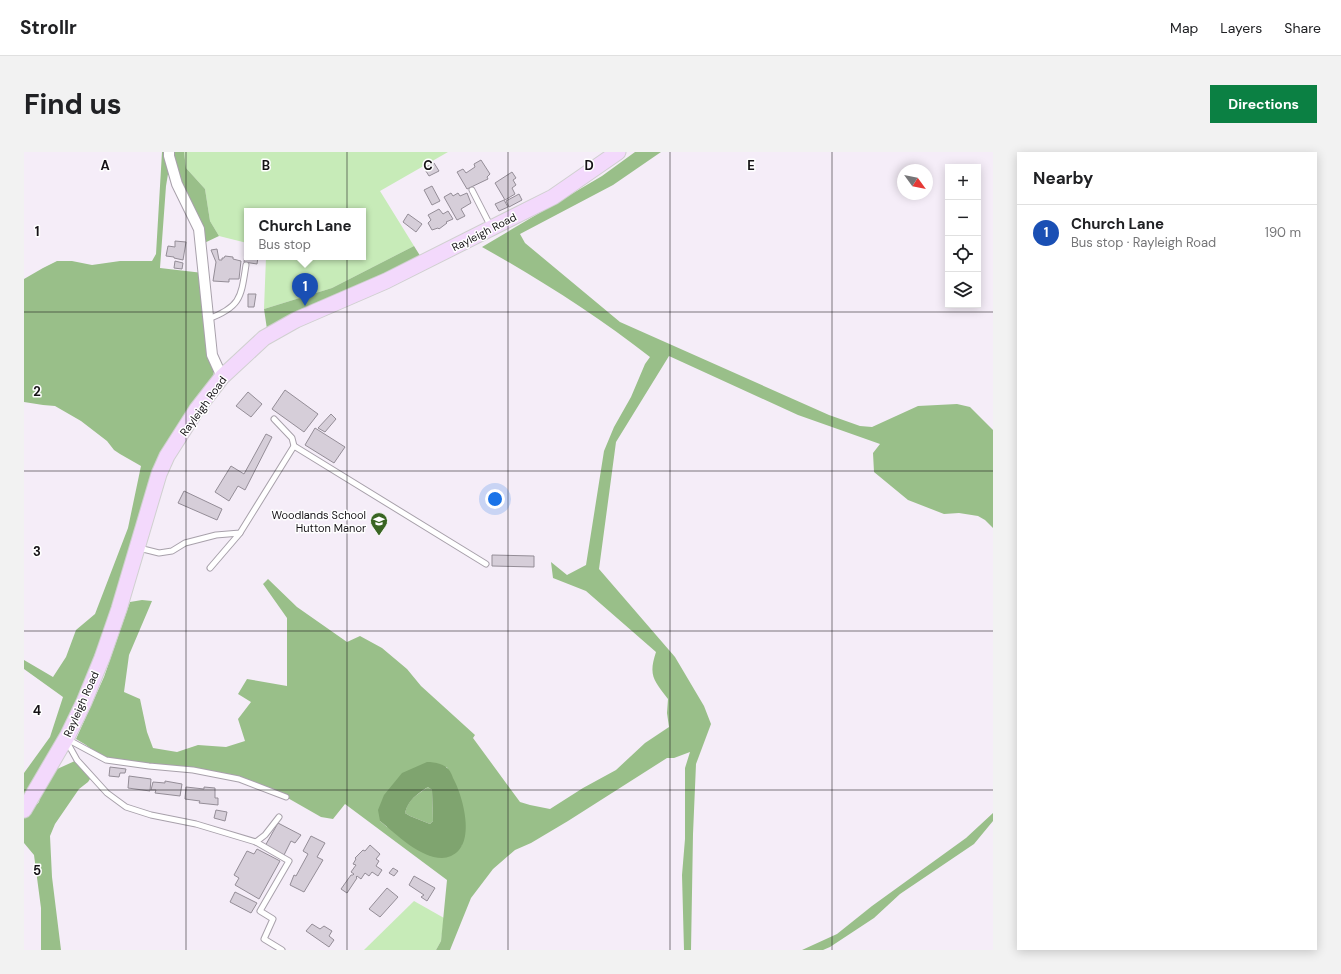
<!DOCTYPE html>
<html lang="en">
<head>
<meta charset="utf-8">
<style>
	body { margin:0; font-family:"DM Sans",sans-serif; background:#f2f2f2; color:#202124 }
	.controls { position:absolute; right:12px; top:12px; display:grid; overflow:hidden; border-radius:0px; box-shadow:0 2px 10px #0003 }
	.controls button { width:36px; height:36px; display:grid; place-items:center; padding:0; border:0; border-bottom:1px solid #e0e0e0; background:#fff; color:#202124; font:20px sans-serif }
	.compass { position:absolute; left:873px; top:12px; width:36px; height:36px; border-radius:50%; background:#fff; box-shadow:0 2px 10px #0003; rotate:123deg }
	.you { position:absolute; left:471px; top:347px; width:14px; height:14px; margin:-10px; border:3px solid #fff; border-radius:50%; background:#1a73e8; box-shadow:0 0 0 6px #1a73e833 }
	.badge { display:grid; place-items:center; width:26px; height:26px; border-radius:50%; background:#0b8043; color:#fff; font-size:13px; font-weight:700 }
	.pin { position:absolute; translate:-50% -33px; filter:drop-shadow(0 1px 2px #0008) }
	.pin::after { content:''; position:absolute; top:21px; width:14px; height:12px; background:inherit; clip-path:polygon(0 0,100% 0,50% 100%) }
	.popup { position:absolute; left:220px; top:56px; width:122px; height:52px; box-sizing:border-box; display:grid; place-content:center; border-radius:0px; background:#fff; filter:drop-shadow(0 1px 3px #0005); font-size:13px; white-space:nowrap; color:#757577 }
	.popup b { font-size:15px; color:#202124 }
	.popup::after { content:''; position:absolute; left:50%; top:100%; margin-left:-8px; border:8px solid transparent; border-top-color:#fff }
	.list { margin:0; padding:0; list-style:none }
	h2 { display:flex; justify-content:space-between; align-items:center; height:52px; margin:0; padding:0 16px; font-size:17px }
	h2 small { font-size:13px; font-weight:400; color:#757577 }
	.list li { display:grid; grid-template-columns:26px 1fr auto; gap:12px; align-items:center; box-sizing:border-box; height:56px; padding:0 16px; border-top:1px solid #e0e0e0 }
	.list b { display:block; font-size:15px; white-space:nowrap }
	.list p { margin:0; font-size:13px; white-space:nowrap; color:#757577 }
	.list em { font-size:13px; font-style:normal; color:#757577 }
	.icon { flex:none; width:22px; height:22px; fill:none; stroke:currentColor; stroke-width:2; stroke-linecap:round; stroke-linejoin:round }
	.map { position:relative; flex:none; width:969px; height:798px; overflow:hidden; border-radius:0px }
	header { display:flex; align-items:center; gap:24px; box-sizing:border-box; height:56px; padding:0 20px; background:#fff; border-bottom:1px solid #e0e0e0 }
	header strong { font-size:19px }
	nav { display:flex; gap:22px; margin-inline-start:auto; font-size:14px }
	.intro { display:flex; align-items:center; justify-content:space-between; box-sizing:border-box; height:96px; padding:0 24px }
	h1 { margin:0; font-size:28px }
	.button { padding:10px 18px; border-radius:0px; background:#0b8043; color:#fff; font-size:14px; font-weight:700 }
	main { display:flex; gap:24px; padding:0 24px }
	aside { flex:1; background:#fff; border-radius:0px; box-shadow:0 2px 10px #0003 }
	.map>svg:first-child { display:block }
</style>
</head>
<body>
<header>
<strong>Strollr</strong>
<nav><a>Map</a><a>Layers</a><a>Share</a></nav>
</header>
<div class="intro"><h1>Find us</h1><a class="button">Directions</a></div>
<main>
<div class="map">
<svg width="969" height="798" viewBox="0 0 969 798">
	<rect width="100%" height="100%" fill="#f5edf8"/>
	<!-- green -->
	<g fill="#c7ebb8">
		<polygon points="160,0 424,0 356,39 390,94 308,136 240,157 242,105 339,105 339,59 223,59 223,91 195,84 186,69 181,37 162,16"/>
		<polygon points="390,749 420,766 417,789 412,798 340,798"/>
	</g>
	<!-- forest -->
	<g fill="#99bf89" fill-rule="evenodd">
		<polygon points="138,0 160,0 162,16 181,37 186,69 195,84 176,93 146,10 142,34 136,116 179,121 188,203 190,227 143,304 78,506 0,658 0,621 26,585 39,545 0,517 0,508 29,525 42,505 52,478 71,462 104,376 117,314 96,302 90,298 83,289 57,269 31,254 19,253 0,250 0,127 19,116 33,109 48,109 68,113 96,109 128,109 132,102"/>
		<path d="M611 0H637L589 33 496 82 501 91 596 170 805 263 836 274 848 275 894 254 933 252 946 255 969 278V376L961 368 954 364 935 361 920 362 884 348 850 320 849 301 856 292 774 263 645 204 592 290 575 417 651 505 680 554 687 572 672 612 669 682 667 798H660L658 723 661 687V616L666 600 650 606H643L544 669 507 691 491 698 469 717 447 746 426 798H412L417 789 423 728 321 652 309 667 297 665 262 645 215 627 169 618 82 608 62 593 52 587 80 525 106 450 118 448 128 449 105 503 100 540 116 547 123 580 129 596 153 600 174 593 202 595 221 589 214 567 227 550 214 542 223 527 263 534V466L239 432 244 427 273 455 323 490 336 484 358 496 383 517 397 534 451 583 449 586 496 650 506 653 526 657 559 636 592 618 621 591 645 575 643 561 644 547C630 528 624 524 632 500L562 439 529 426 527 410 543 423 562 413 580 299 590 275 607 245 621 212 626 205C573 164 517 128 458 95L578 24ZM423 615 438 694 363 675 356 669Z"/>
		<polygon points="390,94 400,110 244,184 240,157 308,136"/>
		<polygon points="53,608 68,624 64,630 55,637 31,672 26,684 28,725 37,798 17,798 17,756 10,703 0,691 0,666 15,650 18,635 31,618"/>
		<path d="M404 635 408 638 409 669 406 672 386 664 381 661C384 647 393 643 404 635Z"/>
		<polygon points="969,661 969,669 950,692 876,742 850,766 806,795 799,798 778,798 813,782 848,754 942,686"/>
	</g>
	<!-- water -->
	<path fill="#7fa46f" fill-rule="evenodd" d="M403 610C409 610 418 611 423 616 426 618 428 623 429 626 439 644 453 693 427 704 424 705 421 706 418 706 396 706 372 682 356 669L354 658 360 643 378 621ZM404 635 408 638 409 669 406 672 386 664 381 661C384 648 393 642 404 635Z"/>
	<!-- building -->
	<g fill="#d6ced9" stroke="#948d97">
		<polygon points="457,8 466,22 463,25 464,27 443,37 433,20 439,17 442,21 451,15 450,12"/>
		<polygon points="410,11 415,19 405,24 400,16"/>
		<polygon points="488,20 492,26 489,28 492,33 488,36 491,42 481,48 471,31"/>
		<polygon points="408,34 416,49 408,53 400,38"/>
		<polygon points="427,41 429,44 434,41 436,44 443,41 447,51 437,57 441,64 433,68 420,45"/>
		<polygon points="495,42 498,48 485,55 482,49"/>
		<polygon points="480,48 484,55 475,59 471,52"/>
		<polygon points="415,57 419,62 424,59 429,67 422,70 423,71 415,77 414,76 408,78 404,71 407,68 404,63"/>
		<polygon points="384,62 398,72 392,80 379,70"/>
		<polygon points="151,89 162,90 159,108 150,106 150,105 142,104 144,94 151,95"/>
		<polygon points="222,93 223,105 234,105 233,112 220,110"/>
		<polygon points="193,97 195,108 198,108 198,106 200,106 201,104 209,105 209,107 217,109 215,127 205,127 205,130 189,129 192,110 187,98"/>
		<polygon points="151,109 159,111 158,117 150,116"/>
		<polygon points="224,142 232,142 230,155 224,155"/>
		<polygon points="261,238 294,262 280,280 248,257"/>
		<polygon points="224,240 238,252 227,265 212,254"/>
		<polygon points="307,262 312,267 301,280 294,276"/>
		<polygon points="291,276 321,295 310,311 281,293"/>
		<polygon points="242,282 248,285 221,338 214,334 205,349 191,340 207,314 220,322"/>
		<polygon points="160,339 198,357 193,368 154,351"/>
		<polygon points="468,403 510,404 510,415 468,414"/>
		<polygon points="86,615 102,617 101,621 96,621 95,625 85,624"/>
		<polygon points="105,624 127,627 126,639 104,636"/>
		<polygon points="141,629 158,632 156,644 131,641 132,638 127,638 129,630 141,631"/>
		<polygon points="162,635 180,637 180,635 191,636 191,646 194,646 194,653 175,651 176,649 161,647"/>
		<polygon points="192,658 203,660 201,669 190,666"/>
		<polygon points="254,671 277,683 271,691 267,689 260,703 241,694"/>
		<polygon points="287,684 301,691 293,705 299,708 280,740 266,733 270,723 272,724 284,702 279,699"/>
		<polygon points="346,693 356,702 352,707 355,709 352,714 358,718 354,724 348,720 345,724 341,721 337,727 333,724 332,725 333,726 323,741 317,737 327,723 329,723 330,722 327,720 332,713 329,712 332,707 331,706 339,698 341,699"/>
		<polygon points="233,697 256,709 235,747 211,733 215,726 210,723 223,699 230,702"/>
		<polygon points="369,716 374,719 370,724 365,721"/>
		<polygon points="390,724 411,736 403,749 397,745 400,743 385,733"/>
		<polygon points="363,736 374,745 356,765 345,757"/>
		<polygon points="211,740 233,751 227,761 206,750"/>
		<polygon points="288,772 296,777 300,774 308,779 305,784 310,788 305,795 282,779"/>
	</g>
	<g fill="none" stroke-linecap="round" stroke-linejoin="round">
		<!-- service casing -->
		<g stroke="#a8a1ab" stroke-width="7">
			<g id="service">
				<polyline points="448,38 467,75"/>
				<path d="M184 167C217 155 217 145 222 113"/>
				<polyline points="250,267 268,286 270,294"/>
				<polyline points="115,396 135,401 148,399 161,391 192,383 216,381 270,294 462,412"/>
				<polyline points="186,416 216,381"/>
				<polyline points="43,587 82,608 125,614 169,618 215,627 262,645"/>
				<polyline points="43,590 53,608 83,641 102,655 127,663 172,672 232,690 265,709 236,759 249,767 240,787 258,798"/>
				<polyline points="232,690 241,683 255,665"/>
			</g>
		</g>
		<!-- minor casing -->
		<g stroke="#a8a1ab" stroke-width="12">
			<polyline id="minor" points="145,0 145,4 153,32 175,77 188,203 198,225"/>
		</g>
		<!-- primary casing -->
		<g stroke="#d0d0d0" stroke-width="17">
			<polyline id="primary" points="0,658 44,583 60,550 78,506 95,457 135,322 143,304 173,257 198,225 240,186 272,168 362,129 529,45 594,0"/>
		</g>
		<!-- service -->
		<use href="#service" stroke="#fff" stroke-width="5"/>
		<!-- minor -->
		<use href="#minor" stroke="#fff" stroke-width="10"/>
		<!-- primary -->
		<use href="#primary" stroke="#f3d9fc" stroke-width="15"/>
	</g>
	<!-- grid -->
	<path fill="none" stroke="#151216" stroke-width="1" stroke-opacity="0.55" d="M162 0V798M323 0V798M484 0V798M646 0V798M808 0V798M0 160H969M0 319H969M0 479H969M0 638H969"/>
	<!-- icons -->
	<defs>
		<g id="school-pin" transform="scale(0.9)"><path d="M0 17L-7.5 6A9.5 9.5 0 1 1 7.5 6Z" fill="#396523" stroke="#fff"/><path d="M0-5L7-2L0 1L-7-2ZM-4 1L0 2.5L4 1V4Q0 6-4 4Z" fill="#fff"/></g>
	</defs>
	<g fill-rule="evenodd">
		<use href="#school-pin" x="355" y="369"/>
	</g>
	<g text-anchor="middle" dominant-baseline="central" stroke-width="3" stroke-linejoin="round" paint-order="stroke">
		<!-- street labels -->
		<g font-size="11" fill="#151216" stroke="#fff">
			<text transform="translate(460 80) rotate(-27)">Rayleigh Road</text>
			<text transform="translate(179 254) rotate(-54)">Rayleigh Road</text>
			<text transform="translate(57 552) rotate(-66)">Rayleigh Road</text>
		</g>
		<!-- poi labels -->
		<g font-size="11" fill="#151216" stroke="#fff" text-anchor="end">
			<text x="342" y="363">Woodlands School<tspan x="342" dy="13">Hutton Manor</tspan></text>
		</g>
	</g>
	<g font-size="13" text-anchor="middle" font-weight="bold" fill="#151216" stroke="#fff" stroke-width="3" stroke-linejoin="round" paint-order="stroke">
		<text x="81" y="18">A</text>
		<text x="242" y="18">B</text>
		<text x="404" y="18">C</text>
		<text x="565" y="18">D</text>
		<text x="727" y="18">E</text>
		<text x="13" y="84">1</text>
		<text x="13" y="244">2</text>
		<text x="13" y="404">3</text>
		<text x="13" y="563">4</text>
		<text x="13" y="723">5</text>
	</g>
</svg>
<div class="controls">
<button>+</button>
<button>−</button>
<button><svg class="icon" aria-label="locate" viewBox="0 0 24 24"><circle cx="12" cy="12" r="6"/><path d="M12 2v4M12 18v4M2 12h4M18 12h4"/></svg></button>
<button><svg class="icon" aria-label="layers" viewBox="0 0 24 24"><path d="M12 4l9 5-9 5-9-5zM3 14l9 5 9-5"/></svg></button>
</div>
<svg class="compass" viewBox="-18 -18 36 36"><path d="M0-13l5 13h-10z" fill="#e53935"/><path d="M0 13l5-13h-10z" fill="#757577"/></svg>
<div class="you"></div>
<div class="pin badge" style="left:281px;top:154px;background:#1a4fb4">1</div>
<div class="popup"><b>Church Lane</b>Bus stop</div>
</div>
<aside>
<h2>Nearby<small></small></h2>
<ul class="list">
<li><span class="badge" style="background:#1a4fb4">1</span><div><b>Church Lane</b><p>Bus stop · Rayleigh Road</p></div><em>190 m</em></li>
</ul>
</aside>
</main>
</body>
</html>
